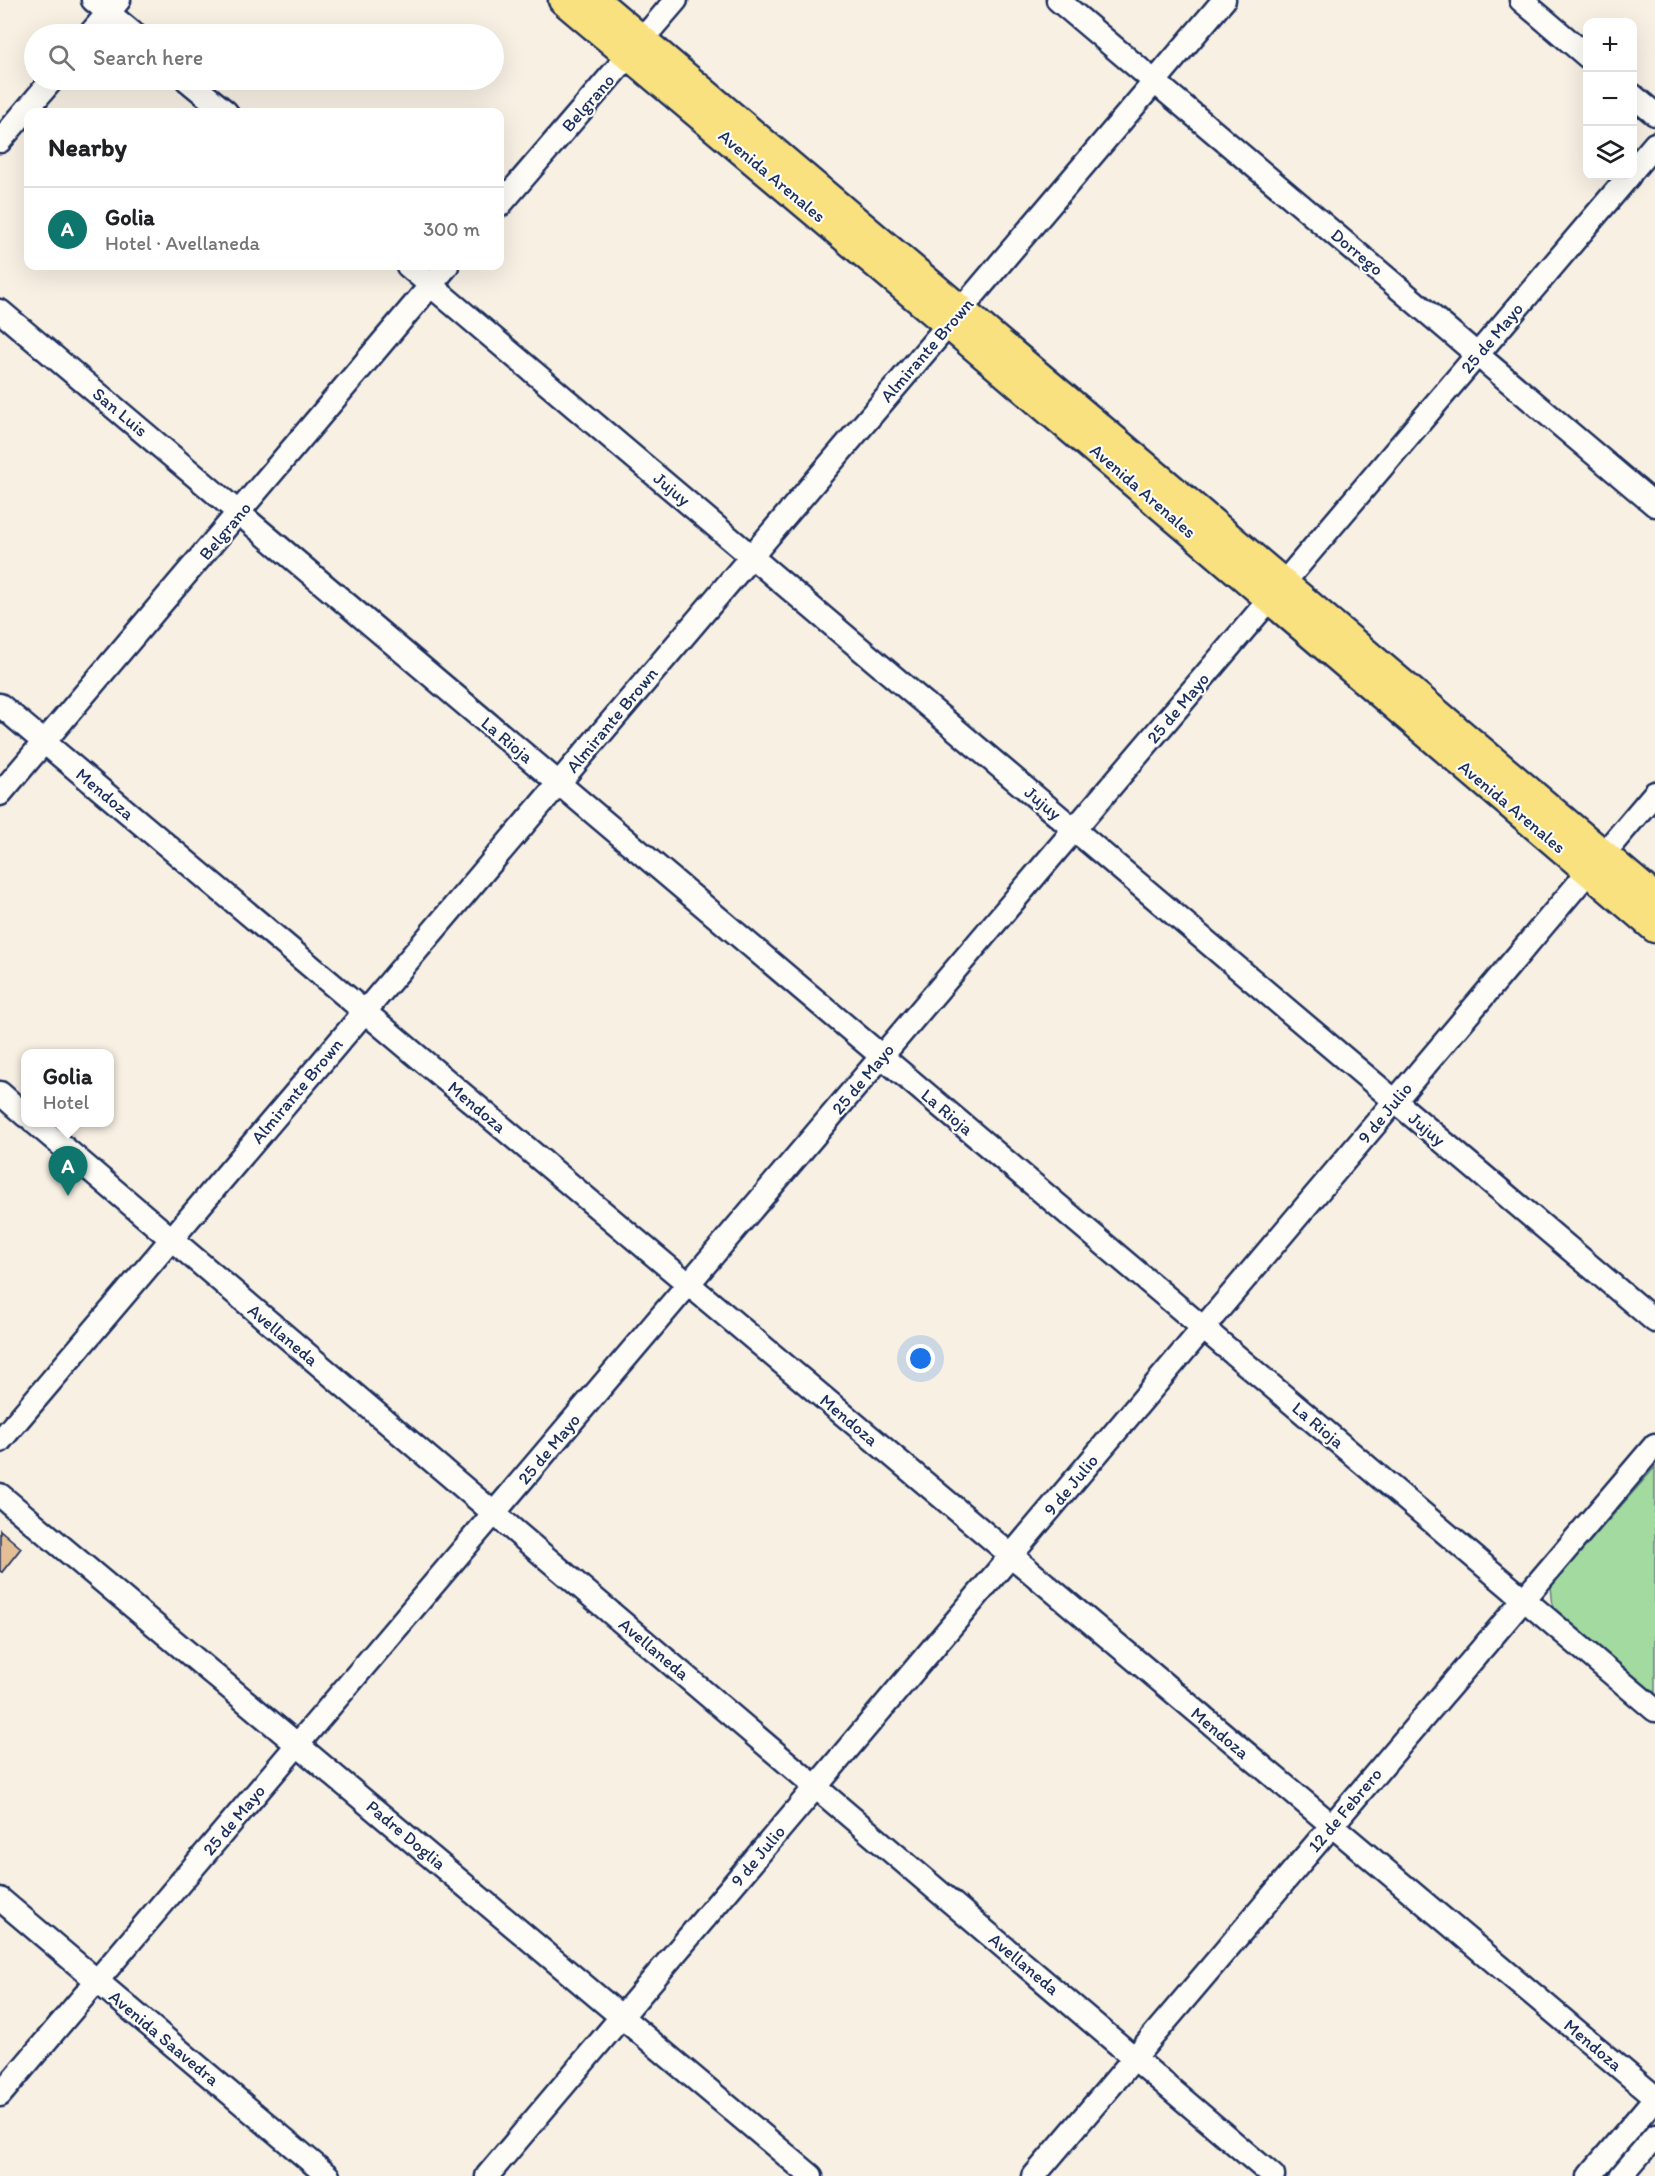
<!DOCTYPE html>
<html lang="en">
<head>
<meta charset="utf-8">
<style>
	body { margin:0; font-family:Itim,sans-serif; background:#f2f2f2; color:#202124 }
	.controls { position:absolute; right:18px; top:18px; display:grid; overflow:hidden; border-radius:12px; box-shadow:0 6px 24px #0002 }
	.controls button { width:54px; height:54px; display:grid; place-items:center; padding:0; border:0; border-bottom:2px solid #e0e0e0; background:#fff; color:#202124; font:30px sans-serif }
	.you { position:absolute; left:921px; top:1359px; width:21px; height:21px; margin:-15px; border:4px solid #fff; border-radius:50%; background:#1a73e8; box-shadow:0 0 0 9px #1a73e833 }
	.badge { display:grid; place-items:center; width:39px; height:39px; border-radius:50%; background:#0f766e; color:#fff; font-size:20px; font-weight:700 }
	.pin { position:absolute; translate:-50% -50px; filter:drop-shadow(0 2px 3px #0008) }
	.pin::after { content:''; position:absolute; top:32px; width:21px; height:18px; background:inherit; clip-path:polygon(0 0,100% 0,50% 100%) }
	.popup { position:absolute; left:21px; top:1049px; width:93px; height:78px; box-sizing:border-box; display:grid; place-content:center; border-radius:12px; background:#fff; filter:drop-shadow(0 2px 4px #0005); font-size:20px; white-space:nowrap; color:#757577 }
	.popup b { font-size:22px; color:#202124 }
	.popup::after { content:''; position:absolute; left:50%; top:100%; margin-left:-12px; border:12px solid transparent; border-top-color:#fff }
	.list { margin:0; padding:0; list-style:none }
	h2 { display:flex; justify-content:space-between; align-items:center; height:78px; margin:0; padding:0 24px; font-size:26px }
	h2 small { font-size:20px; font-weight:400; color:#757577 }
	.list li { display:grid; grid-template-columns:39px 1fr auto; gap:18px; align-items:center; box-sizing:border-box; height:84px; padding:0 24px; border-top:2px solid #e0e0e0 }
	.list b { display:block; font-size:22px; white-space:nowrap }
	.list p { margin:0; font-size:20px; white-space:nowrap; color:#757577 }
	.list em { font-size:20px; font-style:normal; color:#757577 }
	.icon { flex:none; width:33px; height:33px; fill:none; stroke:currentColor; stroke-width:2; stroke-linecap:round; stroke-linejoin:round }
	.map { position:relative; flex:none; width:1655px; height:2176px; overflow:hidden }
	.search { position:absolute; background:#fff; box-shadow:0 6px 24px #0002; left:24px; top:24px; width:480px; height:66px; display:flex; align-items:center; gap:15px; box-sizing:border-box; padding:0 21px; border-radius:33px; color:#757577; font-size:22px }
	.panel { position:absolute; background:#fff; box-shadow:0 6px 24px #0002; left:24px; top:108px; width:480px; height:162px; border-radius:12px }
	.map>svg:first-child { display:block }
</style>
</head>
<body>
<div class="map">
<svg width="1655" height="2176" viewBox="0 0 1655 2176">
	<rect width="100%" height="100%" fill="#f8f0e3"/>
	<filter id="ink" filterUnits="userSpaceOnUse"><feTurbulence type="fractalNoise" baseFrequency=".0167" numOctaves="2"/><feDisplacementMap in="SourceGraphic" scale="12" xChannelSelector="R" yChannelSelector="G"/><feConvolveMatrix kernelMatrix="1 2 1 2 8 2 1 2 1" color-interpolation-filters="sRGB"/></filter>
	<g filter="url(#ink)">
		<!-- green -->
		<polygon fill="#a2da9f" stroke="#5e847e" stroke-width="1.5" points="1655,1467 1655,1694 1553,1608 1551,1586"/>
		<!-- building -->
		<g fill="#e4bf95" stroke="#1b2f5e" stroke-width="1.5">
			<polygon points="0,1530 21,1548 2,1572 0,1571"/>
			<polygon points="0,1530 21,1548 2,1572 0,1571"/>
		</g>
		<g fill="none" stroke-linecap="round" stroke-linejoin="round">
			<!-- minor casing -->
			<g stroke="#1b2f5e" stroke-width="27">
				<g id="minor">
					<polyline points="93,0 134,34"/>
					<polyline points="1058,0 1655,505"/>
					<polyline points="1521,0 1588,57"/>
					<polyline points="90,34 119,0"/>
					<polyline points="187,80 226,112"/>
					<polyline points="1632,95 1655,114"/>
					<polyline points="0,141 52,80"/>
					<polyline points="1632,171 1655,144"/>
					<polyline points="500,205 676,0"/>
					<polyline points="408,266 1655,1321"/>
					<polyline points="0,311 1655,1710"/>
					<polyline points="0,705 1655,2097"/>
					<polyline points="0,794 447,266"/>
					<polyline points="0,1093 26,1116"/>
					<polyline points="34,1122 1273,2176"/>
					<polyline points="0,1441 1224,0"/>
					<polyline points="0,1495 811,2176"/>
					<polyline points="0,1899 328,2176"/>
					<polyline points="0,2095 1629,176"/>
					<polyline points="487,2176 1655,793"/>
					<polyline points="1034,2176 1655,1445"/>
					<polyline points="1589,2176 1655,2098"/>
					<polyline points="1621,2176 1655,2136"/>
				</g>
			</g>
			<!-- major casing -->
			<g stroke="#1b2f5e" stroke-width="33">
				<g id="major">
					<polyline points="563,0 949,325 1655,928"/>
					<polyline points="595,0 1655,898"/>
				</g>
			</g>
			<!-- minor -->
			<use href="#minor" stroke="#fdfcf7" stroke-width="22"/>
			<!-- major -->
			<use href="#major" stroke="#fae180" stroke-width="28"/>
		</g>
	</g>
	<g text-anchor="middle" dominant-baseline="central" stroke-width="4.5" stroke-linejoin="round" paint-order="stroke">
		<!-- street labels -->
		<g font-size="18" fill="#1b2f5e" stroke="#fdfcf7">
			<text transform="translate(588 103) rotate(-49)">Belgrano</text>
			<text transform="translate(772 176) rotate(40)">Avenida Arenales</text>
			<text transform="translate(1357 252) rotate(40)">Dorrego</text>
			<text transform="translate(1492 338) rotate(-50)">25 de Mayo</text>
			<text transform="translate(927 350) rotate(-49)">Almirante Brown</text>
			<text transform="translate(120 412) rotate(40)">San Luis</text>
			<text transform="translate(672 489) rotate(40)">Jujuy</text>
			<text transform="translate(1143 491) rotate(41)">Avenida Arenales</text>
			<text transform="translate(225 531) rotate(-50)">Belgrano</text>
			<text transform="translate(1178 708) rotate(-50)">25 de Mayo</text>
			<text transform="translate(612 720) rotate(-50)">Almirante Brown</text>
			<text transform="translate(507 740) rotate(40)">La Rioja</text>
			<text transform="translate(105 794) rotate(40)">Mendoza</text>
			<text transform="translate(1043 803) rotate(40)">Jujuy</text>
			<text transform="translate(1512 807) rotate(40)">Avenida Arenales</text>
			<text transform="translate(863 1079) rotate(-50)">25 de Mayo</text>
			<text transform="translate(297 1091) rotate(-50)">Almirante Brown</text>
			<text transform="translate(477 1107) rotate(40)">Mendoza</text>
			<text transform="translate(947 1112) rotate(40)">La Rioja</text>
			<text transform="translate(1385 1113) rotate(-50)">9 de Julio</text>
			<text transform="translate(1427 1129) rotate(40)">Jujuy</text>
			<text transform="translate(283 1335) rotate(40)">Avellaneda</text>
			<text transform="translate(849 1420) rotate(40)">Mendoza</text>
			<text transform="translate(1318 1425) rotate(40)">La Rioja</text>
			<text transform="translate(549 1449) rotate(-50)">25 de Mayo</text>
			<text transform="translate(1071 1485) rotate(-50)">9 de Julio</text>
			<text transform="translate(654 1649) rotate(40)">Avellaneda</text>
			<text transform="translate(1220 1733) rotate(40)">Mendoza</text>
			<text transform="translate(1345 1810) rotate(-50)">12 de Febrero</text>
			<text transform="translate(234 1820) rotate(-50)">25 de Mayo</text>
			<text transform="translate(406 1835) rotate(40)">Padre Doglia</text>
			<text transform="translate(758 1856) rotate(-50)">9 de Julio</text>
			<text transform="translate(1024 1964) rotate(40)">Avellaneda</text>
			<text transform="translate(164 2038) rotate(40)">Avenida Saavedra</text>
			<text transform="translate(1593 2045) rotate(40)">Mendoza</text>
		</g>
	</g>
</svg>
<div class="controls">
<button>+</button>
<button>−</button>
<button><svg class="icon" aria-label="layers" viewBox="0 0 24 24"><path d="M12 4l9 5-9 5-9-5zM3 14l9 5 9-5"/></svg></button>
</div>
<div class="you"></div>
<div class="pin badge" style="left:68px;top:1196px">A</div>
<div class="popup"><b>Golia</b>Hotel</div>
<div class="search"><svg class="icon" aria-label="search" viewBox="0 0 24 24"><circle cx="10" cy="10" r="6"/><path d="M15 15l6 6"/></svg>Search here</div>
<section class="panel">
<h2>Nearby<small></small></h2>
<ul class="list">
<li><span class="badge">A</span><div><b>Golia</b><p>Hotel · Avellaneda</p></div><em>300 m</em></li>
</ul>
</section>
</div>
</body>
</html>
